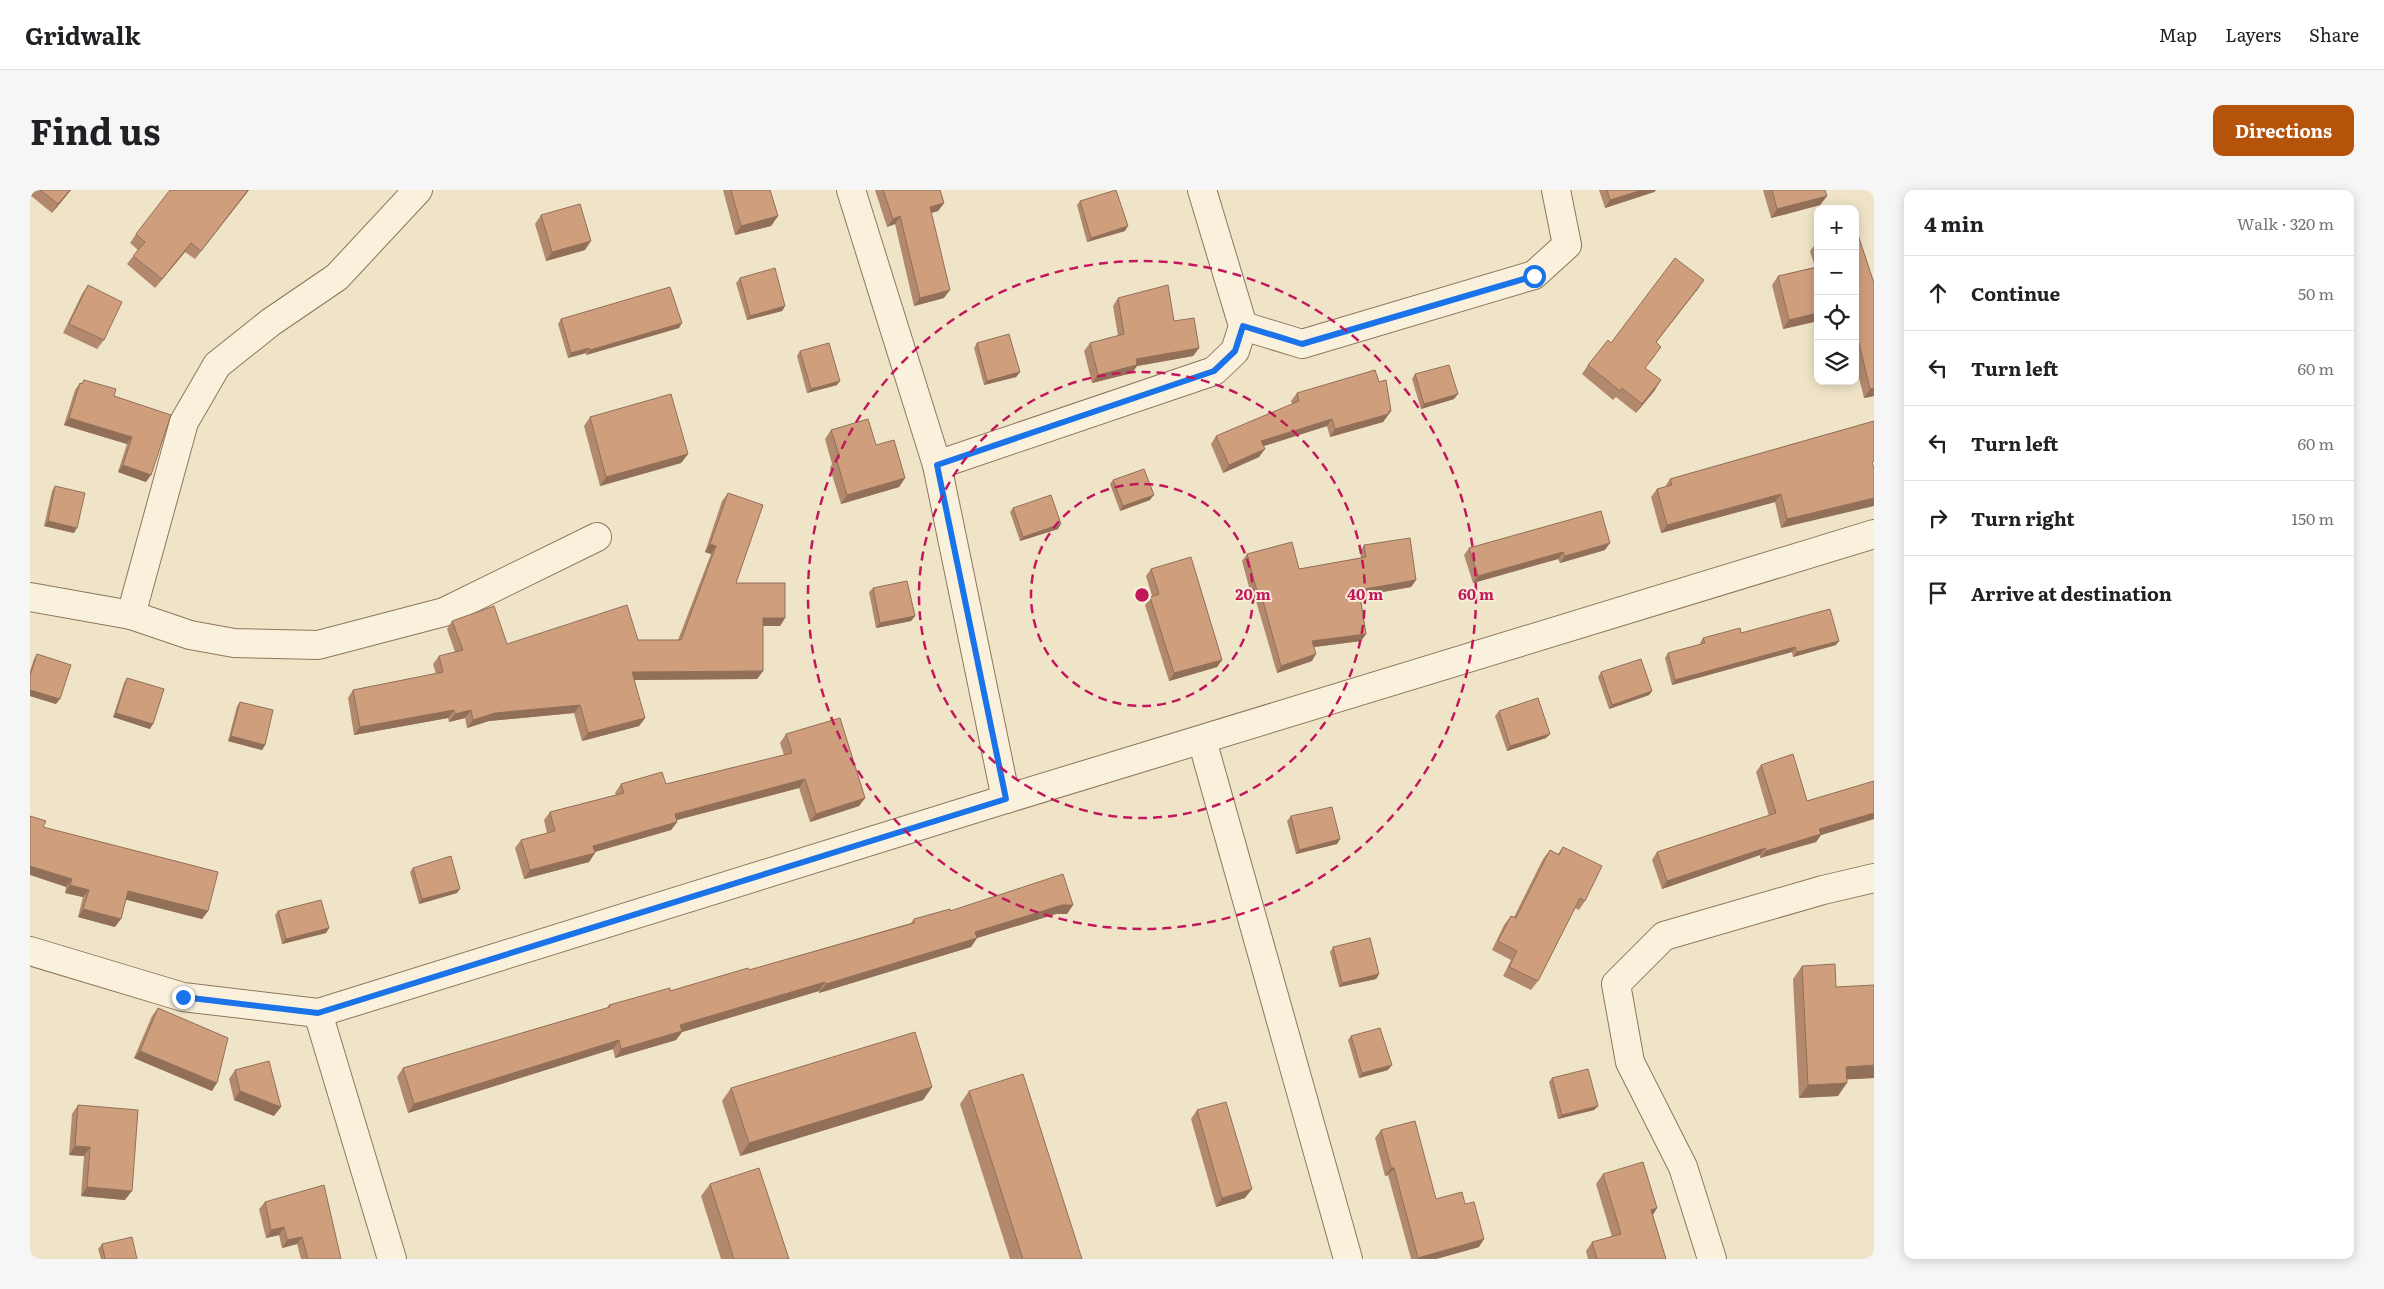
<!DOCTYPE html>
<html lang="en">
<head>
<meta charset="utf-8">
<style>
	body { margin:0; font-family:Literata,serif; background:#f6f6f6; color:#202124 }
	.controls { position:absolute; right:15px; top:15px; display:grid; overflow:hidden; border-radius:10px; box-shadow:0 2px 12px #0003 }
	.controls button { width:45px; height:45px; display:grid; place-items:center; padding:0; border:0; border-bottom:1px solid #e0e0e0; background:#fff; color:#202124; font:25px sans-serif }
	.stop { position:absolute; width:15px; height:15px; margin:-11px; border:4px solid #1a73e8; border-radius:50%; background:#fff }
	.stop.end { background:#1a73e8; border-color:#fff; box-shadow:0 1px 5px #0008 }
	.list { margin:0; padding:0; list-style:none }
	h2 { display:flex; justify-content:space-between; align-items:center; height:65px; margin:0; padding:0 20px; font-size:21px }
	h2 small { font-size:16px; font-weight:400; color:#757577 }
	.list li { display:grid; grid-template-columns:32px 1fr auto; gap:15px; align-items:center; box-sizing:border-box; height:75px; padding:0 20px; border-top:1px solid #e0e0e0 }
	.list b { display:block; font-size:19px; white-space:nowrap }
	.list em { font-size:16px; font-style:normal; color:#757577 }
	.icon { flex:none; width:28px; height:28px; fill:none; stroke:currentColor; stroke-width:2; stroke-linecap:round; stroke-linejoin:round }
	.map { position:relative; flex:none; width:1844px; height:1069px; overflow:hidden; border-radius:10px }
	header { display:flex; align-items:center; gap:30px; box-sizing:border-box; height:70px; padding:0 25px; background:#fff; border-bottom:1px solid #e0e0e0 }
	header strong { font-size:24px }
	nav { display:flex; gap:28px; margin-inline-start:auto; font-size:18px }
	.intro { display:flex; align-items:center; justify-content:space-between; box-sizing:border-box; height:120px; padding:0 30px }
	h1 { margin:0; font-size:35px }
	.button { padding:12px 22px; border-radius:10px; background:#b45309; color:#fff; font-size:18px; font-weight:700 }
	main { display:flex; gap:30px; padding:0 30px }
	aside { flex:1; background:#fff; border-radius:10px; box-shadow:0 2px 12px #0003 }
	.map>svg:first-child { display:block }
</style>
</head>
<body>
<header>
<strong>Gridwalk</strong>
<nav><a>Map</a><a>Layers</a><a>Share</a></nav>
</header>
<div class="intro"><h1>Find us</h1><a class="button">Directions</a></div>
<main>
<div class="map">
<svg width="1844" height="1069" viewBox="0 0 1844 1069">
	<rect width="100%" height="100%" fill="#f0e4c8"/>
	<g fill="none" stroke-linecap="round" stroke-linejoin="round">
		<!-- minor casing -->
		<g stroke="#8d765c" stroke-width="30">
			<g id="minor">
				<polyline points="821,0 907,275 976,609"/>
				<polyline points="1213,136 1272,154 1504,85 1537,55 1526,0"/>
				<polyline points="907,275 1184,181 1205,161 1213,136 1172,0"/>
				<polyline points="0,407 101,425 160,445 204,453 288,455 414,422 567,347"/>
				<polyline points="101,425 154,232 187,175 241,132 307,87 388,0"/>
				<polyline points="1172,550 1318,1069"/>
				<polyline points="0,761 153,807 288,823 976,609 1844,344"/>
				<polyline points="288,823 362,1069"/>
				<polyline points="1682,1069 1653,977 1600,872 1586,794 1634,746 1793,700 1844,688"/>
			</g>
		</g>
		<!-- minor -->
		<use href="#minor" stroke="#faf1dc" stroke-width="28"/>
	</g>
	<!-- wall -->
	<g fill="#b2896c">
		<polygon points="0,0 41,0 22,23 0,5"/>
		<polygon points="219,0 165,69 155,62 125,98 97,74 108,60 100,53 106,44"/>
		<polygon points="693,0 740,0 748,26 741,36 705,45"/>
		<polygon points="845,0 910,0 914,13 908,21 901,23 914,108 884,116 865,34 857,37"/>
		<polygon points="1569,0 1626,0 1624,2 1575,18"/>
		<polygon points="1733,0 1795,0 1797,6 1790,15 1741,28"/>
		<polygon points="1050,11 1095,41 1057,52 1047,15"/>
		<polygon points="511,25 555,60 516,71 505,34"/>
		<polygon points="1825,40 1844,206 1834,208 1825,172"/>
		<polygon points="1787,52 1788,52 1788,131 1753,139 1742,95 1748,86 1785,77 1780,61"/>
		<polygon points="710,88 755,116 752,121 717,130 706,93"/>
		<polygon points="1674,90 1626,153 1625,166 1615,178 1625,200 1606,223 1586,207 1583,210 1552,184 1558,175 1581,153"/>
		<polygon points="58,95 74,150 67,159 33,143 52,104"/>
		<polygon points="1088,108 1144,131 1169,158 1163,166 1107,176 1102,183 1062,193 1054,161 1060,153 1088,146 1083,116"/>
		<polygon points="531,129 649,138 556,165 556,163 538,168 528,134"/>
		<polygon points="947,153 990,182 986,187 954,195 944,158"/>
		<polygon points="770,161 807,195 777,203 767,166"/>
		<polygon points="1385,184 1424,209 1391,219 1382,189"/>
		<polygon points="54,190 84,206 141,225 116,292 88,282 97,254 34,235 45,200 50,193 51,194"/>
		<polygon points="1349,192 1361,221 1353,232 1300,247 1297,236 1233,256 1229,267 1193,283 1181,254 1186,246 1262,214 1261,211 1267,203"/>
		<polygon points="560,227 658,264 651,273 570,296 554,236"/>
		<polygon points="1844,231 1751,338 1745,312 1631,343 1621,307 1627,299 1635,297 1640,289"/>
		<polygon points="801,240 846,255 875,288 869,297 811,314 800,278 802,274 795,249"/>
		<polygon points="1083,290 1120,310 1090,321 1080,294"/>
		<polygon points="25,296 44,343 14,336 22,301"/>
		<polygon points="698,303 706,393 755,428 750,436 733,436 733,481 727,489 604,490 615,528 609,536 552,551 544,523 459,531 437,538 435,528 419,532 418,528 324,545 318,508 323,500 406,484 403,474 409,466 425,462 417,439 422,431 477,454 608,450 648,450 681,364 675,362 692,311"/>
		<polygon points="983,318 1028,339 990,351 980,322"/>
		<polygon points="1334,355 1386,390 1381,397 1330,406 1336,444 1331,451 1284,457 1282,471 1247,483 1226,411 1223,412 1212,371 1217,364 1269,379 1331,368 1330,362"/>
		<polygon points="1439,358 1575,360 1530,373 1528,369 1443,393 1434,365"/>
		<polygon points="1121,379 1192,470 1187,477 1139,491 1115,415 1120,407 1122,406 1116,386"/>
		<polygon points="843,398 885,426 881,431 846,438 839,402"/>
		<polygon points="1711,443 1806,455 1763,467 1762,462 1642,495 1635,468 1638,463 1671,454 1670,453 1673,448"/>
		<polygon points="7,464 26,514 0,506 0,481 4,469"/>
		<polygon points="1571,482 1622,501 1619,505 1579,519 1568,487"/>
		<polygon points="97,488 120,539 83,527 94,493"/>
		<polygon points="210,512 235,555 232,560 198,551 207,516"/>
		<polygon points="1469,521 1520,544 1516,548 1477,561 1465,526"/>
		<polygon points="756,544 835,608 829,616 780,632 769,598 647,630 647,632 641,640 565,662 559,672 494,689 485,658 491,650 517,643 514,630 520,622 586,605 585,603 591,594 636,594 754,565 750,553"/>
		<polygon points="1731,575 1777,611 1844,591 1844,629 1791,645 1786,652 1730,668 1730,665 1632,699 1622,670 1627,662 1739,626 1726,582"/>
		<polygon points="1261,626 1310,649 1307,654 1266,664 1257,631"/>
		<polygon points="13,637 178,721 172,729 96,709 85,737 48,727 53,707 35,703 36,697"/>
		<polygon points="1533,657 1555,711 1549,720 1545,718 1508,791 1501,800 1473,786 1481,770 1462,760 1474,735 1481,726 1484,727 1513,669 1520,660 1528,664"/>
		<polygon points="383,678 427,703 389,714 380,682"/>
		<polygon points="1043,715 1037,724 1026,724 947,748 941,757 789,803 789,801 652,842 646,850 585,868 583,859 378,923 367,887 373,878 577,818 579,815 640,801 719,780 881,733 884,729 920,721"/>
		<polygon points="248,721 299,738 296,743 252,754 245,725"/>
		<polygon points="1303,757 1349,784 1346,789 1309,797 1300,762"/>
		<polygon points="1772,776 1806,797 1844,888 1817,889 1808,906 1769,908 1763,789"/>
		<polygon points="128,818 182,901 104,868 122,826"/>
		<polygon points="1321,846 1358,880 1329,888 1318,850"/>
		<polygon points="205,880 244,926 204,910 199,889"/>
		<polygon points="1522,888 1568,916 1564,920 1528,929 1519,892"/>
		<polygon points="902,897 893,910 710,966 692,911 701,898"/>
		<polygon points="939,901 1052,1069 980,1069 930,914"/>
		<polygon points="48,915 95,1010 51,1006 54,966 39,965 42,924"/>
		<polygon points="1167,920 1215,1008 1186,1017 1161,929"/>
		<polygon points="1351,940 1406,1009 1435,1014 1449,1057 1406,1069 1381,1069 1358,985 1355,986 1345,948"/>
		<polygon points="1573,984 1627,1018 1623,1025 1636,1069 1558,1069 1556,1061 1562,1052 1582,1047 1566,994"/>
		<polygon points="680,994 759,1069 691,1069 671,1006"/>
		<polygon points="235,1012 311,1069 271,1069 267,1054 252,1058 249,1045 236,1048 229,1019"/>
		<polygon points="72,1054 107,1069 71,1069 68,1059"/>
	</g>
	<!-- shaded-wall -->
	<g fill="#916f58">
		<polygon points="40,0 41,0 22,23 28,14"/>
		<polygon points="218,0 219,0 165,69 171,61"/>
		<polygon points="1612,0 1626,0 1624,2 1575,18 1580,10"/>
		<polygon points="1797,6 1790,15 1741,28 1747,19"/>
		<polygon points="914,13 908,21 894,25 900,17"/>
		<polygon points="748,26 741,36 705,45 711,36"/>
		<polygon points="870,26 865,34 857,37 863,29"/>
		<polygon points="1098,36 1095,41 1057,52 1061,48"/>
		<polygon points="561,51 555,60 516,71 522,62"/>
		<polygon points="161,53 155,62 125,98 132,89"/>
		<polygon points="1674,90 1668,99 1619,161 1626,152"/>
		<polygon points="920,100 914,108 884,116 890,108"/>
		<polygon points="755,116 752,121 717,130 720,126"/>
		<polygon points="1788,123 1788,131 1753,139 1759,130"/>
		<polygon points="652,133 649,138 556,165 560,160"/>
		<polygon points="559,158 556,163 538,168 541,163"/>
		<polygon points="1169,158 1163,166 1107,176 1102,183 1062,193 1068,185 1106,169"/>
		<polygon points="990,182 986,187 954,195 957,191"/>
		<polygon points="1631,190 1625,200 1606,223 1612,214"/>
		<polygon points="810,191 807,195 777,203 781,199"/>
		<polygon points="1844,198 1844,206 1834,208 1840,199"/>
		<polygon points="1428,204 1424,209 1391,219 1394,214"/>
		<polygon points="1361,221 1353,232 1300,247 1305,239"/>
		<polygon points="39,228 102,247 97,254 34,235"/>
		<polygon points="1302,229 1297,236 1225,259 1231,251"/>
		<polygon points="1235,259 1229,267 1193,283 1199,275"/>
		<polygon points="658,264 651,273 570,296 576,287"/>
		<polygon points="93,275 121,285 116,292 88,282"/>
		<polygon points="875,288 869,297 811,314 817,305"/>
		<polygon points="1751,304 1745,312 1631,343 1637,335"/>
		<polygon points="1124,305 1120,310 1090,321 1093,316"/>
		<polygon points="1844,308 1844,316 1751,338 1757,329"/>
		<polygon points="18,331 47,338 44,343 14,336"/>
		<polygon points="1031,334 1028,339 990,351 993,347"/>
		<polygon points="1580,353 1575,360 1530,373 1535,366"/>
		<polygon points="680,354 686,356 681,364 675,362"/>
		<polygon points="1533,362 1528,369 1443,393 1448,386"/>
		<polygon points="1386,390 1381,397 1324,407 1329,400"/>
		<polygon points="1231,404 1226,411 1223,412 1228,405"/>
		<polygon points="885,426 881,431 846,438 850,433"/>
		<polygon points="733,428 755,428 750,436 727,436"/>
		<polygon points="1336,444 1331,451 1277,458 1282,451"/>
		<polygon points="1809,451 1806,455 1763,467 1767,462"/>
		<polygon points="1765,457 1762,462 1642,495 1645,490"/>
		<polygon points="1286,464 1282,471 1247,483 1251,476"/>
		<polygon points="1192,470 1187,477 1139,491 1144,483"/>
		<polygon points="733,481 727,489 596,490 602,482"/>
		<polygon points="0,500 30,509 26,514 0,506"/>
		<polygon points="1622,501 1619,505 1579,519 1582,515"/>
		<polygon points="550,515 544,523 459,531 437,538 443,530 465,523"/>
		<polygon points="424,520 418,528 324,545 330,537"/>
		<polygon points="441,520 435,528 419,532 425,524"/>
		<polygon points="86,523 123,534 120,539 83,527"/>
		<polygon points="615,528 609,536 552,551 558,543"/>
		<polygon points="1520,544 1516,548 1477,561 1480,556"/>
		<polygon points="201,546 235,555 232,560 198,551"/>
		<polygon points="775,589 769,598 639,632 645,624"/>
		<polygon points="835,608 829,616 780,632 786,624"/>
		<polygon points="1844,623 1844,629 1791,645 1786,652 1730,668 1736,661 1789,639"/>
		<polygon points="647,632 641,640 557,664 563,656"/>
		<polygon points="1310,649 1307,654 1266,664 1269,660"/>
		<polygon points="1735,658 1730,665 1632,699 1637,691"/>
		<polygon points="565,663 559,672 494,689 500,680"/>
		<polygon points="0,676 42,689 36,697 0,685"/>
		<polygon points="40,695 59,700 53,707 35,703"/>
		<polygon points="430,699 427,703 389,714 392,709"/>
		<polygon points="98,701 178,721 172,729 93,709"/>
		<polygon points="1032,715 1043,715 1037,724 1026,724 947,748 941,757 789,803 796,794 945,742"/>
		<polygon points="53,719 91,729 85,737 48,727"/>
		<polygon points="299,738 296,743 252,754 256,749"/>
		<polygon points="1349,784 1346,789 1309,797 1312,793"/>
		<polygon points="795,792 789,801 652,842 646,850 585,868 591,859 650,835"/>
		<polygon points="589,850 583,859 378,923 384,914"/>
		<polygon points="110,861 187,893 182,901 104,868"/>
		<polygon points="1362,875 1358,880 1329,888 1332,883"/>
		<polygon points="1844,875 1844,888 1807,890 1816,877"/>
		<polygon points="1817,893 1808,906 1769,908 1778,895"/>
		<polygon points="902,897 893,910 710,966 719,953"/>
		<polygon points="210,901 251,917 244,926 204,910"/>
		<polygon points="1568,916 1564,920 1528,929 1532,925"/>
		<polygon points="45,956 60,957 54,966 39,965"/>
		<polygon points="1361,978 1364,978 1358,985 1355,986"/>
		<polygon points="57,997 102,1001 95,1010 51,1006"/>
		<polygon points="1222,999 1215,1008 1186,1017 1192,1008"/>
		<polygon points="1627,1018 1621,1027 1621,1020"/>
		<polygon points="254,1037 249,1045 236,1048 241,1040"/>
		<polygon points="272,1047 267,1054 252,1058 257,1050"/>
		<polygon points="1454,1049 1449,1057 1406,1069 1388,1069 1388,1068"/>
	</g>
	<!-- building -->
	<g fill="#cf9f7d" stroke="#916f58">
		<polygon points="10,0 40,0 28,14"/>
		<polygon points="140,0 218,0 171,61 161,53 132,89 103,66 115,52 106,44"/>
		<polygon points="701,0 740,0 748,26 711,36"/>
		<polygon points="853,0 910,0 914,13 900,17 920,100 890,108 870,26 863,29"/>
		<polygon points="1086,0 1098,36 1061,48 1050,11"/>
		<polygon points="1577,0 1612,0 1580,10"/>
		<polygon points="1742,0 1795,0 1797,6 1747,19"/>
		<polygon points="550,14 561,51 522,62 511,25"/>
		<polygon points="1826,39 1844,93 1844,198 1840,199 1825,137 1825,40"/>
		<polygon points="1645,68 1674,90 1626,152 1631,157 1615,178 1631,190 1612,214 1592,198 1590,201 1558,175 1578,150 1581,153"/>
		<polygon points="1788,77 1788,123 1759,130 1748,86"/>
		<polygon points="745,78 755,116 720,126 710,88"/>
		<polygon points="58,95 92,112 74,150 39,134"/>
		<polygon points="1138,95 1144,131 1164,128 1169,158 1106,169 1107,175 1068,185 1060,153 1094,144 1088,108"/>
		<polygon points="640,97 652,133 560,160 559,158 541,163 531,129"/>
		<polygon points="979,144 990,182 957,191 947,153"/>
		<polygon points="799,153 810,191 781,199 770,161"/>
		<polygon points="1419,175 1428,204 1394,214 1385,184"/>
		<polygon points="1345,180 1349,192 1356,190 1361,221 1358,222 1359,224 1305,239 1302,229 1231,251 1235,259 1199,275 1186,246 1269,211 1267,203"/>
		<polygon points="54,190 86,199 84,206 141,225 121,285 93,275 102,247 39,228 50,193 52,194"/>
		<polygon points="641,204 658,264 576,287 560,227"/>
		<polygon points="838,229 846,255 864,250 875,288 817,305 806,268 810,268 801,240"/>
		<polygon points="1844,231 1844,271 1842,272 1844,279 1844,308 1757,329 1751,304 1637,335 1627,299 1642,295 1640,289"/>
		<polygon points="1114,279 1124,305 1093,316 1083,290"/>
		<polygon points="25,296 55,303 47,338 18,331"/>
		<polygon points="698,303 733,315 706,393 755,393 755,428 733,428 733,481 602,482 615,528 558,543 550,515 465,523 443,530 441,520 425,524 424,520 330,537 323,500 413,482 409,466 433,460 422,431 464,416 477,454 597,415 608,450 651,450 686,356 680,354"/>
		<polygon points="1021,305 1031,334 993,347 983,318"/>
		<polygon points="1571,321 1580,353 1535,366 1533,362 1448,386 1439,358"/>
		<polygon points="1380,348 1386,390 1329,400 1336,444 1282,451 1286,464 1251,476 1231,404 1228,405 1217,364 1262,352 1269,379 1336,367 1334,355"/>
		<polygon points="1161,367 1192,470 1144,483 1120,407 1129,404 1121,379"/>
		<polygon points="877,391 885,426 850,433 843,398"/>
		<polygon points="1800,419 1809,451 1767,462 1765,457 1645,490 1638,463 1675,453 1673,448 1710,438 1711,443"/>
		<polygon points="7,464 41,475 30,509 0,500 0,486"/>
		<polygon points="1611,469 1622,501 1582,515 1571,482"/>
		<polygon points="97,488 134,499 123,534 86,523"/>
		<polygon points="1508,508 1520,544 1480,556 1469,521"/>
		<polygon points="210,512 243,520 235,555 201,546"/>
		<polygon points="810,528 835,608 786,624 775,589 645,624 647,632 563,656 565,663 500,680 491,650 525,641 520,622 594,603 591,594 632,582 636,594 762,563 756,544"/>
		<polygon points="1763,564 1777,611 1844,591 1844,623 1789,639 1791,644 1736,661 1735,658 1637,691 1627,662 1746,623 1731,575"/>
		<polygon points="1302,617 1310,649 1269,660 1261,626"/>
		<polygon points="0,626 16,631 13,637 188,682 178,721 98,701 91,729 53,719 59,700 40,695 42,689 0,676"/>
		<polygon points="1533,657 1572,676 1555,711 1550,708 1508,791 1479,777 1487,761 1468,751 1481,726 1486,728 1520,660 1529,665"/>
		<polygon points="421,666 430,699 392,709 383,678"/>
		<polygon points="1033,684 1043,715 1032,715 945,742 947,748 796,794 795,792 650,835 652,841 591,859 589,850 384,914 373,878 580,817 579,815 640,798 640,801 718,778 719,780 884,733 884,729 920,719 920,721"/>
		<polygon points="291,710 299,738 256,749 248,721"/>
		<polygon points="1340,748 1349,784 1312,793 1303,757"/>
		<polygon points="1805,774 1806,797 1844,795 1844,875 1816,877 1817,893 1778,895 1772,776"/>
		<polygon points="128,818 198,848 187,893 110,861"/>
		<polygon points="1350,838 1362,875 1332,883 1321,846"/>
		<polygon points="885,842 902,897 719,953 701,898"/>
		<polygon points="239,871 251,917 210,901 205,880"/>
		<polygon points="1558,879 1568,916 1532,925 1522,888"/>
		<polygon points="993,884 1052,1069 993,1069 939,901"/>
		<polygon points="1196,912 1222,999 1192,1008 1167,920"/>
		<polygon points="48,915 108,920 102,1001 57,997 60,957 45,956"/>
		<polygon points="1385,931 1406,1009 1432,1002 1435,1014 1444,1012 1454,1049 1388,1068 1364,978 1361,978 1351,940"/>
		<polygon points="1613,972 1627,1018 1621,1020 1636,1069 1567,1069 1562,1052 1591,1044 1573,984"/>
		<polygon points="729,978 759,1069 704,1069 680,994"/>
		<polygon points="294,995 311,1069 278,1069 272,1047 257,1050 254,1037 241,1040 235,1012"/>
		<polygon points="102,1047 107,1069 75,1069 72,1054"/>
	</g>
	<g fill="none" stroke-linecap="round" stroke-linejoin="round">
		<!-- route -->
		<polyline stroke="#1a73e8" stroke-width="6" points="153,807 288,823 976,609 907,275 1184,181 1205,161 1213,136 1272,154 1504,86"/>
	</g>
	<!-- distance rings -->
	<g fill="none" stroke="#c2185b" stroke-width="2.5" stroke-dasharray="9 6">
		<circle cx="1112" cy="405" r="111"/>
		<circle cx="1112" cy="405" r="223"/>
		<circle cx="1112" cy="405" r="334"/>
	</g>
	<circle cx="1112" cy="405" r="8" fill="#c2185b" stroke="#f7eed8" stroke-width="2.5"/>
	<g font-size="15" text-anchor="middle" font-weight="bold" fill="#c2185b" stroke="#f7eed8" stroke-width="4" stroke-linejoin="round" paint-order="stroke">
		<text x="1223" y="410">20 m</text>
		<text x="1335" y="410">40 m</text>
		<text x="1446" y="410">60 m</text>
	</g>
</svg>
<div class="controls">
<button>+</button>
<button>−</button>
<button><svg class="icon" aria-label="locate" viewBox="0 0 24 24"><circle cx="12" cy="12" r="6"/><path d="M12 2v4M12 18v4M2 12h4M18 12h4"/></svg></button>
<button><svg class="icon" aria-label="layers" viewBox="0 0 24 24"><path d="M12 4l9 5-9 5-9-5zM3 14l9 5 9-5"/></svg></button>
</div>
<div class="stop" style="left:1504px;top:86px"></div>
<div class="stop end" style="left:153px;top:807px"></div>
</div>
<aside>
<h2>4 min<small>Walk · 320 m</small></h2>
<ul class="list">
<li><svg class="icon" aria-label="ahead" viewBox="0 0 24 24"><path d="M12 20V5M6 11l6-6 6 6"/></svg><div><b>Continue</b></div><em>50 m</em></li>
<li><svg class="icon" aria-label="left" viewBox="0 0 24 24"><path d="M17 20v-9H6M10 6l-5 5 5 5"/></svg><div><b>Turn left</b></div><em>60 m</em></li>
<li><svg class="icon" aria-label="left" viewBox="0 0 24 24"><path d="M17 20v-9H6M10 6l-5 5 5 5"/></svg><div><b>Turn left</b></div><em>60 m</em></li>
<li><svg class="icon" aria-label="right" viewBox="0 0 24 24"><path d="M7 20v-9h11M14 6l5 5-5 5"/></svg><div><b>Turn right</b></div><em>150 m</em></li>
<li><svg class="icon" aria-label="arrive" viewBox="0 0 24 24"><path d="M6 21V4h12l-3 4 3 4H6"/></svg><div><b>Arrive at destination</b></div></li>
</ul>
</aside>
</main>
</body>
</html>
